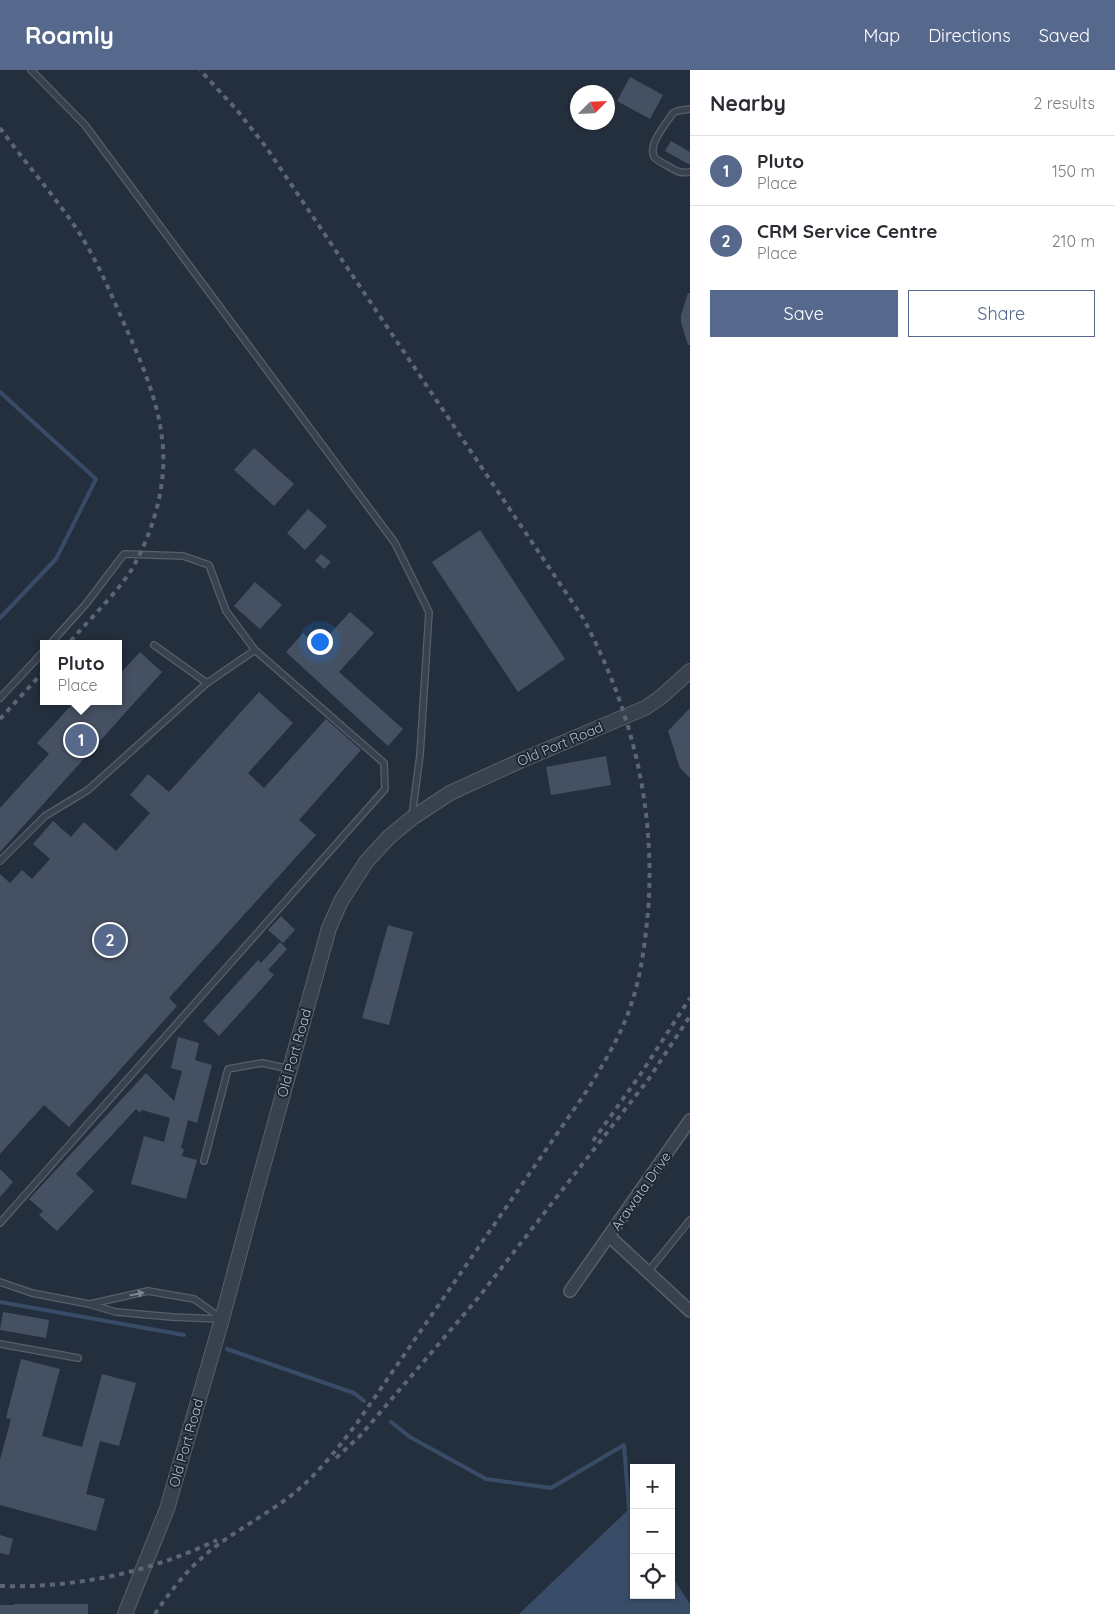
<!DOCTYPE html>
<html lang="en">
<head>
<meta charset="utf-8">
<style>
	body { margin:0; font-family:Quicksand,sans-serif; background:#f2f2f3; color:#2b2b33 }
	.controls { position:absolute; right:15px; bottom:15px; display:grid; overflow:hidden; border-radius:0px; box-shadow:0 1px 4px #0004 }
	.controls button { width:45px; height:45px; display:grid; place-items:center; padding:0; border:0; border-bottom:1px solid #e1e1e2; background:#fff; color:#2b2b33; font:25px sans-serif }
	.compass { position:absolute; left:570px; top:15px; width:45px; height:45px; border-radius:50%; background:#fff; box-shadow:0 1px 4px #0004; rotate:66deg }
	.you { position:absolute; left:319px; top:571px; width:18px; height:18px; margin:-12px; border:4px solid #fff; border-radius:50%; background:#1a73e8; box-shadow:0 0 0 8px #1a73e833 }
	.badge { display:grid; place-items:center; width:32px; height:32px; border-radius:50%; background:#56698c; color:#fff; font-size:16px; font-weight:700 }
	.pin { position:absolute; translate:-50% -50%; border:2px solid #fff; box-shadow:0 1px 5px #0006 }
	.popup { position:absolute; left:40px; top:570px; width:82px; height:65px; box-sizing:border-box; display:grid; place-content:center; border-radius:0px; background:#fff; filter:drop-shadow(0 1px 4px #0005); font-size:16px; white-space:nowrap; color:#7c7c81 }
	.popup b { font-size:19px; color:#2b2b33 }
	.popup::after { content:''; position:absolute; left:50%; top:100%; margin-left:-10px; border:10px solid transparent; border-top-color:#fff }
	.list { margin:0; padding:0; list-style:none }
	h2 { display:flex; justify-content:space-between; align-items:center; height:65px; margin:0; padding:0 20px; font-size:21px }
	h2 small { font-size:16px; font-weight:400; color:#7c7c81 }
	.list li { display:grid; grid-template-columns:32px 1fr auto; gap:15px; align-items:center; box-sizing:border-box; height:70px; padding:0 20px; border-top:1px solid #e1e1e2 }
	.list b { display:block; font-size:19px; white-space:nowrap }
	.list p { margin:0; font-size:16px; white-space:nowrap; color:#7c7c81 }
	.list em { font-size:16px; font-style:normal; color:#7c7c81 }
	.actions { display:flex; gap:10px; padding:15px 20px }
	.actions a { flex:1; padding:11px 0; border:1px solid #56698c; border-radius:0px; text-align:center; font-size:18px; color:#56698c }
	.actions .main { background:#56698c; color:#fff }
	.icon { flex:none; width:28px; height:28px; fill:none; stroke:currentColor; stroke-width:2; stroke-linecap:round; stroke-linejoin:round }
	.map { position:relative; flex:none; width:690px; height:1544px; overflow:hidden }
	header { display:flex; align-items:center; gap:30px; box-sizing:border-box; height:70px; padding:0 25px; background:#56698c; color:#fff }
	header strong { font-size:24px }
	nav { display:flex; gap:28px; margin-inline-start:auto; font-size:18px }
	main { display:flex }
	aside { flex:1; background:#fff }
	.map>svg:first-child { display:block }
</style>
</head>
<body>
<header>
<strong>Roamly</strong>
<nav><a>Map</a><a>Directions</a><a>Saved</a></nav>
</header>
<main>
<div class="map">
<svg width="690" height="1544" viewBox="0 0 690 1544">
	<rect width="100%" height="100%" fill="#242f3e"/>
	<!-- water -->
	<polygon fill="#394c67" points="629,1439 634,1446 634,1525 671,1525 671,1505 690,1534 690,1544 519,1544"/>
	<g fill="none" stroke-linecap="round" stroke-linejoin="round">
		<!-- stream -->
		<g stroke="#394c67" stroke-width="4">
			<polyline points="0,322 96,409 56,489 0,548"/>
			<polyline points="0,1232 184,1265"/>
			<polyline points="227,1279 354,1323 364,1331"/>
			<polyline points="391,1352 410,1367 486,1409 551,1418 624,1375 629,1439"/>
		</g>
	</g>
	<!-- building -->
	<g fill="#455162">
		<polygon points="630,7 663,25 650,49 617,31"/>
		<polygon points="671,71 690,82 690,95 665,81"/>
		<polygon points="688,223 690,223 690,275 688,275 681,253 681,245"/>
		<polygon points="254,378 294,414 274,436 234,400"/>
		<polygon points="308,439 327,456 305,480 287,463"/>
		<polygon points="480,460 565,589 518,622 432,492"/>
		<polygon points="321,484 331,492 324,499 315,491"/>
		<polygon points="255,512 282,535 260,559 234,536"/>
		<polygon points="350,542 374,563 339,602 403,659 388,676 286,582 303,563 318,577"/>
		<polygon points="140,582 162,602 0,782 0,738 49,684 37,673 75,631 118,631 118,606"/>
		<polygon points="259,622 293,653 248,703 264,718 326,649 361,680 299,750 316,765 169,928 177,936 69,1057 44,1035 0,1084 0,804 10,813 22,800 32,809 50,789 33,774 53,751 71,767 84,752 116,781 150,743 130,725 148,704 169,722"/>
		<polygon points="690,638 690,708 680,698 668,661"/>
		<polygon points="606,686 611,715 551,725 546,697"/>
		<polygon points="281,846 295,860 283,873 268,860"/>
		<polygon points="388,855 413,862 389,955 362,948"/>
		<polygon points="280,872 287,879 268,900 274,905 219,966 203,951 258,890 261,893"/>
		<polygon points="178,967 199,973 195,990 212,995 197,1053 188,1050 181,1078 184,1079 182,1086 197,1090 186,1129 131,1114 144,1066 164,1072 170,1048 142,1040 140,1043 136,1039 76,1104 94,1121 57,1161 39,1145 43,1141 29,1129 146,1003 174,1031 182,1001 171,998"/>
		<polygon points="0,1099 13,1112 0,1127"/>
		<polygon points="3,1242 49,1250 46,1268 0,1260"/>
		<polygon points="21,1289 60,1299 42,1366 82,1377 102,1304 136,1313 119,1376 100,1371 86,1424 105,1429 96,1461 0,1435 0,1390 11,1349 6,1348"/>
		<polygon points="0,1465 13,1469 9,1485 0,1483"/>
		<polygon points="14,1534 88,1534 88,1544 0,1544 0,1535 14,1535"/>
	</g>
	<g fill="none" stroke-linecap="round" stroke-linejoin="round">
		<!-- service casing -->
		<g stroke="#565f6c" stroke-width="8">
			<g id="service">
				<polyline points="31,0 85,55 395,473 429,542 420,685 412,746"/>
				<path d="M690 39 677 41 673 43C666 54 646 76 655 88 658 91 664 94 668 96 676 101 681 104 690 102"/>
				<polyline points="50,574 86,534 124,484 183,486 209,495 226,541 255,580"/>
				<polyline points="154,575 207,613"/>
				<polyline points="0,628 44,581"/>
				<polyline points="0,791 45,746 88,720 207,613 255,580 384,693 385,719 0,1153"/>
				<polyline points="204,1091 228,999 262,993 290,999"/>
				<polyline points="648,1202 690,1150"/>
				<polyline points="0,1212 32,1223 89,1234 116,1242 172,1247 220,1249"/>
				<polyline points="90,1234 148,1221 194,1229 221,1248"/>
				<polyline points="0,1274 78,1288"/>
			</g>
		</g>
		<!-- minor casing -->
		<g stroke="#565f6c" stroke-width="14">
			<g id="minor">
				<polyline points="609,1166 690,1241"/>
				<polyline points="570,1221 690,1050"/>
			</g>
		</g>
		<!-- tertiary casing -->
		<g stroke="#565f6c" stroke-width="16">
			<polyline id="tertiary" points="125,1544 167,1439 222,1249 257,1118 329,858 341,831 366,792 389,767 412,748 450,723 522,690 645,638 661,627 690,601"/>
		</g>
		<!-- service -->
		<use href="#service" stroke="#38414e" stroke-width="5.5"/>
		<!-- minor -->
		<use href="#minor" stroke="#38414e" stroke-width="11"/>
		<!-- tertiary -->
		<use href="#tertiary" stroke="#38414e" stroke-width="14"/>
		<!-- rail -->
		<g stroke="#5a6575" stroke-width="4" stroke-dasharray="5 5" stroke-linecap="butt">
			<path d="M0 58C24 91 51 122 74 155 94 184 108 217 122 249 139 287 157 326 162 368 168 412 154 460 132 499 117 523 87 552 68 574"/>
			<polyline points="0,649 44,601"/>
			<polyline points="593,1071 640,1005 690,928"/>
			<polyline points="336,1388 360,1366 478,1228 648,1010 690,946"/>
			<path d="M0 1516C76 1518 148 1503 217 1470"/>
			<path d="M155 1544C169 1523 186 1501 205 1485 232 1462 265 1446 293 1424 318 1404 338 1378 357 1353L588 1019C604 993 621 965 631 935 641 906 645 873 648 842 656 739 632 639 583 548L266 77 236 39 200 0"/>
		</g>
	</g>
	<!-- one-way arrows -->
	<defs><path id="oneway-solid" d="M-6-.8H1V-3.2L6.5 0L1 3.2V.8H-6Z" transform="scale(1.25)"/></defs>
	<use fill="#7c8592" href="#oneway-solid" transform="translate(137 1224) rotate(-12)"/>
	<g text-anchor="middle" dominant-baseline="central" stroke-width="4" stroke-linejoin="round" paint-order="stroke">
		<!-- street labels -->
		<g font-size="14" fill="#b4bcc9" stroke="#1d2633">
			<text transform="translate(560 674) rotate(-23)">Old Port Road</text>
			<text transform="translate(294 983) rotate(-74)">Old Port Road</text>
			<text transform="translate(641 1121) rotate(-55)">Arawata Drive</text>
			<text transform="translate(186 1373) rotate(-74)">Old Port Road</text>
		</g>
	</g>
</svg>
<div class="controls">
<button>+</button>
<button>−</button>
<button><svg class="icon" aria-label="locate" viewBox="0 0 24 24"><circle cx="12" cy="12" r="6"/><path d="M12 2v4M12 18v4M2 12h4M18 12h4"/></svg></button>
</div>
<svg class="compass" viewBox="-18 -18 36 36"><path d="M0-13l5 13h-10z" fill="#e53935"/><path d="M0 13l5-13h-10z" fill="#7c7c81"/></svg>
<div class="you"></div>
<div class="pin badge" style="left:81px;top:670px">1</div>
<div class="popup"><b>Pluto</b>Place</div>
<div class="pin badge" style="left:110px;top:870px">2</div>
</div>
<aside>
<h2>Nearby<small>2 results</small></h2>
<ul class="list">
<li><span class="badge">1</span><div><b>Pluto</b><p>Place</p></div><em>150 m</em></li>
<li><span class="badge">2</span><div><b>CRM Service Centre</b><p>Place</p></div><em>210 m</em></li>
</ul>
<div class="actions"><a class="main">Save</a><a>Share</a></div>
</aside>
</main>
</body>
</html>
